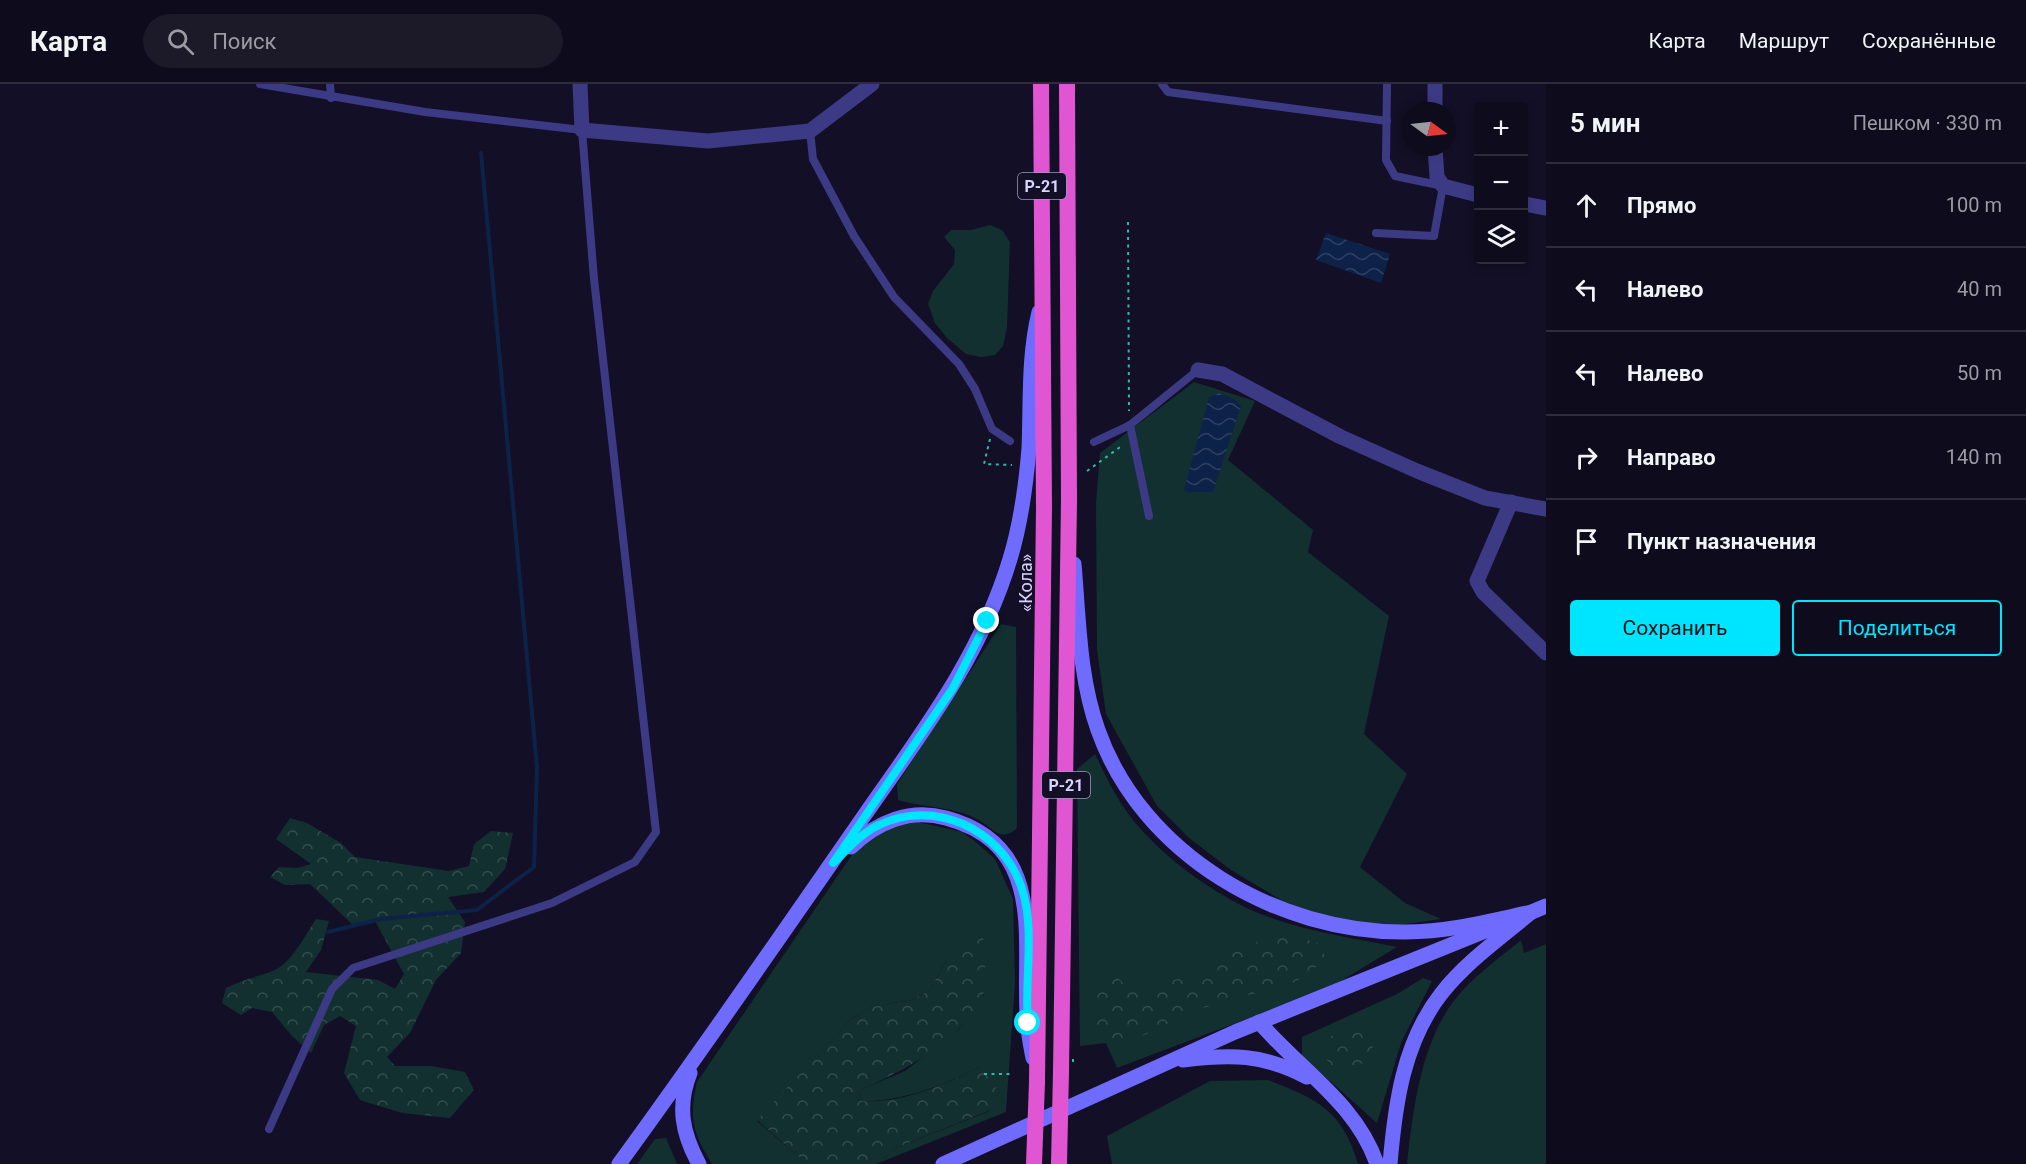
<!DOCTYPE html>
<html lang="ru">
<head>
<meta charset="utf-8">
<style>
	body { margin:0; font-family:Roboto,sans-serif; background:#1c1929; color:#f1f3f6 }
	.controls { position:absolute; right:18px; top:18px; display:grid; overflow:hidden; border-radius:6px; box-shadow:0 3px 9px #0003 }
	.controls button { width:54px; height:54px; display:grid; place-items:center; padding:0; border:0; border-bottom:2px solid #2e2b3b; background:#0e0b1c; color:#f1f3f6; font:30px sans-serif }
	.compass { position:absolute; left:1402px; top:18px; width:54px; height:54px; border-radius:50%; background:#0e0b1c; box-shadow:0 3px 9px #0003; rotate:105deg }
	.stop { position:absolute; width:18px; height:18px; margin:-14px; border:4px solid #00e5ff; border-radius:50%; background:#fff }
	.stop.end { background:#00e5ff; border-color:#fff; box-shadow:0 2px 6px #0008 }
	.list { margin:0; padding:0; list-style:none }
	h2 { display:flex; justify-content:space-between; align-items:center; height:78px; margin:0; padding:0 24px; font-size:26px }
	h2 small { font-size:20px; font-weight:400; color:#9b9ba3 }
	.list li { display:grid; grid-template-columns:39px 1fr auto; gap:18px; align-items:center; box-sizing:border-box; height:84px; padding:0 24px; border-top:2px solid #2e2b3b }
	.list b { display:block; font-size:22px; white-space:nowrap }
	.list em { font-size:20px; font-style:normal; color:#9b9ba3 }
	.actions { display:flex; gap:12px; padding:18px 24px }
	.actions a { flex:1; padding:14px 0; border:2px solid #00e5ff; border-radius:6px; text-align:center; font-size:21px; color:#00e5ff }
	.actions .main { background:#00e5ff; color:#111 }
	.icon { flex:none; width:33px; height:33px; fill:none; stroke:currentColor; stroke-width:2; stroke-linecap:round; stroke-linejoin:round }
	.map { position:relative; flex:none; width:1546px; height:1080px; overflow:hidden }
	header { display:flex; align-items:center; gap:36px; box-sizing:border-box; height:84px; padding:0 30px; background:#0e0b1c; border-bottom:2px solid #2e2b3b }
	header strong { font-size:28px }
	nav { display:flex; gap:33px; margin-inline-start:auto; font-size:21px }
	.search { width:420px; height:54px; background:#1c1929; display:flex; align-items:center; gap:15px; box-sizing:border-box; padding:0 21px; border-radius:33px; color:#9b9ba3; font-size:22px }
	main { display:flex }
	aside { flex:1; background:#0e0b1c }
	.map>svg:first-child { display:block }
</style>
</head>
<body>
<header>
<strong>Карта</strong>
<div class="search"><svg class="icon" aria-label="search" viewBox="0 0 24 24"><circle cx="10" cy="10" r="6"/><path d="M15 15l6 6"/></svg>Поиск</div>
<nav><a>Карта</a><a>Маршрут</a><a>Сохранённые</a></nav>
</header>
<main>
<div class="map">
<svg width="1546" height="1080" viewBox="0 0 1546 1080">
	<defs>
		<pattern id="forest-crowns" width="20" height="18" patternUnits="userSpaceOnUse" patternTransform="scale(1.5)"><rect width="20" height="18" fill="#12302f"/><path d="M2 6a3 3 0 1 1 6 0M12 15a3 3 0 1 1 6 0" fill="none" stroke="#344d4e"/></pattern>
		<pattern id="water-waves" width="16" height="10" patternUnits="userSpaceOnUse" patternTransform="scale(1.5)"><rect width="16" height="10" fill="#0c2248"/><path d="M0 5q4-4 8 0t8 0" fill="none" stroke="#2f4163"/></pattern>
	</defs>
	<rect width="100%" height="100%" fill="#130f26"/>
	<!-- green -->
	<g fill="#12302f">
		<polygon points="990,141 1002,146 1010,158 1007,244 1003,262 995,271 981,273 966,270 947,254 935,239 928,220 933,207 954,180 955,166 944,153 951,146 971,146"/>
		<polygon points="1194,298 1255,317 1228,376 1313,446 1308,468 1389,532 1364,650 1407,690 1360,783 1405,819 1441,835 1399,841 1351,840 1286,819 1231,786 1189,754 1157,722 1106,630 1097,566 1096,418 1100,369"/>
		<path d="M1001 540 1016 543 1017 744C1000 760 993 743 977 735 952 722 924 724 898 716L897 700Z"/>
		<path d="M1095 670C1102 684 1108 698 1116 711 1143 759 1202 803 1251 826 1293 845 1351 854 1397 863L1331 903 1117 984 1106 959 1080 962 1077 685Z"/>
		<path d="M918 738 962 748 977 759 995 775 1013 815 1015 899 1006 1028 876 1080 898 1063 990 1027 980 983C937 1004 906 1016 858 1018L860 1006 905 987 960 944 984 910 947 875 930 906 912 916 873 922 850 936 757 1037 807 1080H712C692 1048 689 1035 697 998L860 759 892 743Z"/>
		<path d="M1521 856 1524 869 1546 860V1080H1407C1413 1026 1420 963 1453 918 1471 894 1498 875 1521 856Z"/>
		<polygon points="1423,894 1432,897 1401,959 1377,1039 1302,972 1302,953 1397,910"/>
		<path d="M1268 996C1317 1015 1342 1026 1358 1080H1112L1107 1052 1210 997Z"/>
		<polygon points="666,1054 677,1080 637,1080 655,1055"/>
	</g>
	<!-- forest -->
	<g fill="url(#forest-crowns)">
		<path d="M290 734 307 739 341 759 355 773 449 787 469 782 474 760 491 747 513 749 505 785 484 808 448 813 465 838 461 869 436 896 410 949 387 973 395 982H431L465 988 474 1006 450 1034 402 1029 360 1016 344 989 356 942 340 932 324 941 311 969 292 952 272 928 252 924 241 931 222 919 226 904C241 896 254 894 270 888 291 882 305 851 316 835L329 837 321 866 306 888 378 896 395 905 404 890 375 837 354 842 310 800 285 801 270 793 279 783 297 784 311 780 276 755Z"/>
		<polygon points="1282,848 1324,861 1324,877 1295,898 1196,926 1134,956 1113,961 1097,947 1091,909 1113,889 1124,900 1148,903 1189,892 1218,874"/>
		<path d="M983 851C984 865 988 900 983 911 963 956 902 988 860 1006L858 1017C902 1020 941 1002 980 983L998 994 991 1026 898 1063 876 1080H807L757 1036 850 936 873 922 912 916 930 906 947 875Z"/>
		<path d="M1360 942 1373 960 1371 975 1355 983 1330 981 1320 965C1331 949 1341 943 1360 942Z"/>
	</g>
	<!-- water -->
	<g fill="url(#water-waves)">
		<polygon points="1326,149 1390,170 1381,199 1316,176"/>
		<polygon points="1219,309 1236,316 1241,322 1213,408 1187,408 1184,406 1209,313"/>
	</g>
	<g fill="none" stroke-linecap="round" stroke-linejoin="round">
		<!-- stream -->
		<polyline stroke="#0c2248" stroke-width="4" points="328,848 381,835 477,826 534,783 537,684 481,69"/>
		<!-- path -->
		<g stroke="#2fb8b0" stroke-width="2" stroke-dasharray="3 4.5" stroke-linecap="butt">
			<polyline points="1128,138 1129,327"/>
			<polyline points="990,355 984,380 1012,381"/>
			<polyline points="1087,387 1123,361"/>
			<polyline points="984,990 1013,990"/>
		</g>
		<!-- service -->
		<g stroke="#3d3a85" stroke-width="8">
			<polyline points="260,0 425,28 582,46 594,195 656,748 635,778 552,819 353,884 332,905 269,1045"/>
			<polyline points="330,0 331,14"/>
			<polyline points="1162,0 1168,8 1387,37"/>
			<polyline points="810,47 813,75 854,152 894,213 959,280 975,305 992,345 1010,357"/>
			<polyline points="1376,149 1434,152 1443,102 1395,92 1386,76 1387,0"/>
			<polyline points="1130,341 1149,432"/>
			<polyline points="1094,358 1130,341 1198,286"/>
		</g>
		<!-- minor -->
		<g stroke="#3d3a85" stroke-width="15">
			<polyline points="580,0 582,46 708,57 810,47 872,0"/>
			<polyline points="1435,0 1435,27"/>
			<polyline points="1435,63 1437,93 1443,102 1478,111"/>
			<polyline points="1524,120 1546,124"/>
			<polyline points="1198,286 1222,290 1341,353 1417,387 1485,414 1546,425"/>
			<polyline points="1511,418 1477,497 1483,508 1546,569"/>
		</g>
		<!-- secondary -->
		<g stroke="#6f6bff" stroke-width="15">
			<path d="M1074 480C1079 536 1079 593 1098 646 1142 771 1278 849 1406 848 1449 848 1490 837 1532 828"/>
			<path d="M851 763C877 738 910 724 946 734 1046 761 1023 852 1027 929 1027 945 1030 959 1033 974"/>
			<polyline points="1522,832 1546,822"/>
			<path d="M1259 938C1300 986 1356 1019 1377 1080"/>
			<path d="M1183 976C1231 970 1263 970 1307 993"/>
			<path d="M690 989C677 1022 682 1049 699 1080"/>
			<path d="M619 1080C703 965 783 849 864 732 921 650 981 572 1010 475 1021 439 1026 401 1029 364 1031 318 1028 273 1039 228"/>
			<polyline points="943,1080 1235,948 1495,843"/>
			<path d="M1390 1080C1395 1021 1403 959 1441 910 1465 879 1499 855 1529 830"/>
		</g>
		<!-- trunk -->
		<g stroke="#e055d1" stroke-width="16">
			<polyline points="1061,987 1069,416 1067,0"/>
			<polyline points="1037,998 1044,424 1041,0"/>
		</g>
		<!-- path-bridge -->
		<polyline stroke="#2fb8b0" stroke-width="2" stroke-dasharray="3 4.5" stroke-linecap="butt" points="1073,978 1073,971"/>
		<!-- trunk-bridge -->
		<g stroke="#e055d1" stroke-width="16">
			<polyline points="1034,1080 1037,998"/>
			<polyline points="1059,1080 1061,987"/>
		</g>
	</g>
	<g fill="none" stroke-linecap="round" stroke-linejoin="round">
		<!-- route -->
		<path stroke="#00e5ff" stroke-width="8" d="M987 537 953 604 833 779C847 766 861 749 879 741 934 714 1001 745 1021 802 1036 844 1024 895 1028 939"/>
	</g>
	<g text-anchor="middle" dominant-baseline="central" stroke-width="6" stroke-linejoin="round" paint-order="stroke">
		<!-- shield labels -->
		<g fill="#130f26" stroke="#9e99be" stroke-width="1.5">
			<rect x="1018" y="89" width="48" height="26" rx="4.5"/>
			<rect x="1042" y="688" width="48" height="26" rx="4.5"/>
		</g>
		<g font-size="16" font-weight="bold" fill="#d9d4ff">
			<text x="1042" y="102">Р-21</text>
			<text x="1066" y="701">Р-21</text>
		</g>
		<!-- street labels -->
		<g font-size="18" fill="#d9d4ff" stroke="#130f26">
			<text transform="translate(1025 499) rotate(-90)">«Кола»</text>
		</g>
	</g>
</svg>
<div class="controls">
<button>+</button>
<button>−</button>
<button><svg class="icon" aria-label="layers" viewBox="0 0 24 24"><path d="M12 4l9 5-9 5-9-5zM3 14l9 5 9-5"/></svg></button>
</div>
<svg class="compass" viewBox="-18 -18 36 36"><path d="M0-13l5 13h-10z" fill="#e53935"/><path d="M0 13l5-13h-10z" fill="#9b9ba3"/></svg>
<div class="stop" style="left:1028px;top:939px"></div>
<div class="stop end" style="left:987px;top:537px"></div>
</div>
<aside>
<h2>5 мин<small>Пешком · 330 m</small></h2>
<ul class="list">
<li><svg class="icon" aria-label="ahead" viewBox="0 0 24 24"><path d="M12 20V5M6 11l6-6 6 6"/></svg><div><b>Прямо</b></div><em>100 m</em></li>
<li><svg class="icon" aria-label="left" viewBox="0 0 24 24"><path d="M17 20v-9H6M10 6l-5 5 5 5"/></svg><div><b>Налево</b></div><em>40 m</em></li>
<li><svg class="icon" aria-label="left" viewBox="0 0 24 24"><path d="M17 20v-9H6M10 6l-5 5 5 5"/></svg><div><b>Налево</b></div><em>50 m</em></li>
<li><svg class="icon" aria-label="right" viewBox="0 0 24 24"><path d="M7 20v-9h11M14 6l5 5-5 5"/></svg><div><b>Направо</b></div><em>140 m</em></li>
<li><svg class="icon" aria-label="arrive" viewBox="0 0 24 24"><path d="M6 21V4h12l-3 4 3 4H6"/></svg><div><b>Пункт назначения</b></div></li>
</ul>
<div class="actions"><a class="main">Сохранить</a><a>Поделиться</a></div>
</aside>
</main>
</body>
</html>
